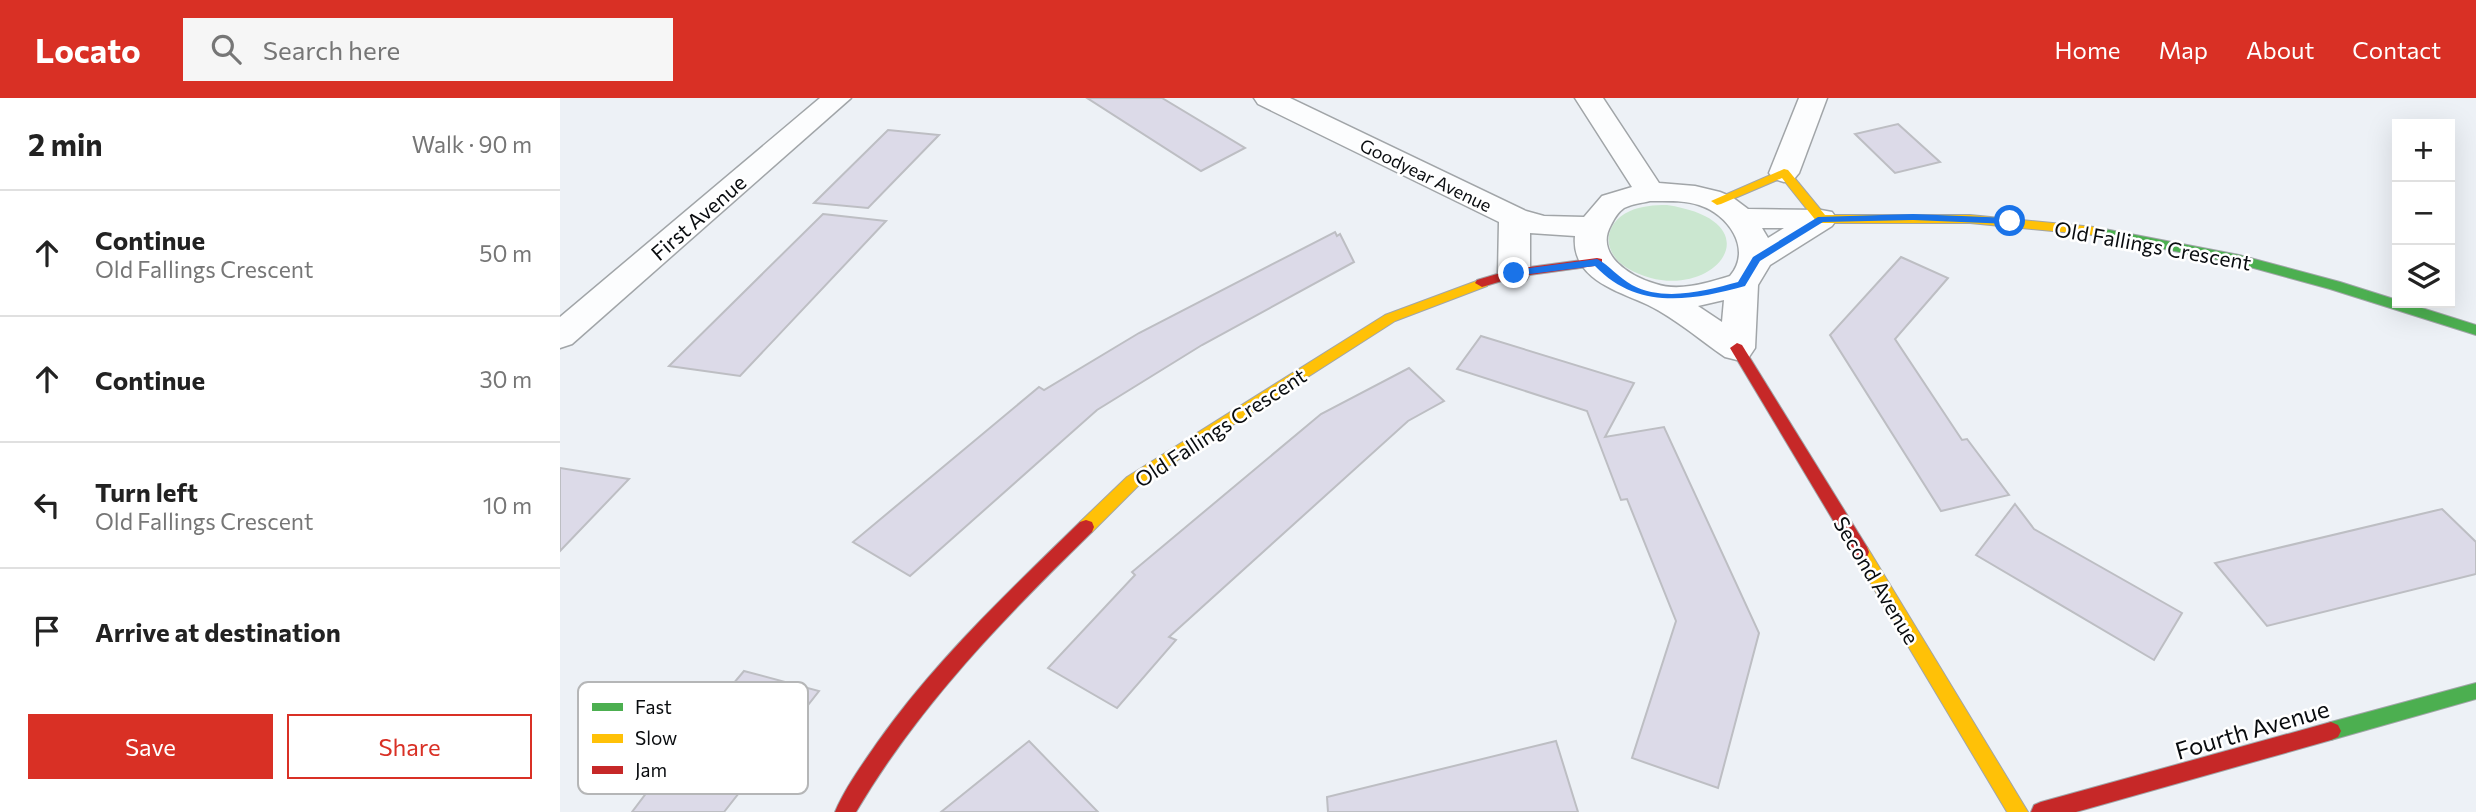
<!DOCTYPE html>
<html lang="en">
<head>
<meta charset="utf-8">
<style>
	body { margin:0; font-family:Commissioner,sans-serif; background:#f6f6f6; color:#222 }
	.controls { position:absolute; right:21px; top:21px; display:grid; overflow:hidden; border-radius:0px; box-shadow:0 7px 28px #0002 }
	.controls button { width:63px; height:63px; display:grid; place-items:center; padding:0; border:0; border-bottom:2px solid #e0e0e0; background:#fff; color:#222; font:35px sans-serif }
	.stop { position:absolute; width:21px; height:21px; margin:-16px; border:5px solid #1a73e8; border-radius:50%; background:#fff }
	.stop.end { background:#1a73e8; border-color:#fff; box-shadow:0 2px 7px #0008 }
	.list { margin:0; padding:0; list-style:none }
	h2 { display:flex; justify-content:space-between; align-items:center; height:91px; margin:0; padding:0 28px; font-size:30px }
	h2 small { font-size:23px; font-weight:400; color:#767676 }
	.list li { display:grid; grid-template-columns:46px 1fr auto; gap:21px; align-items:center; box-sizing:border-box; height:126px; padding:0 28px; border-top:2px solid #e0e0e0 }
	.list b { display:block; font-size:26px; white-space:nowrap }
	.list p { margin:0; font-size:23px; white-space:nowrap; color:#767676 }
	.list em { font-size:23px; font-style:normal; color:#767676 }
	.actions { display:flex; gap:14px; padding:21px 28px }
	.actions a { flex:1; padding:16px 0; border:2px solid #d93025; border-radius:0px; text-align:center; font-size:24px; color:#d93025 }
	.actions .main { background:#d93025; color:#fff }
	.icon { flex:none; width:38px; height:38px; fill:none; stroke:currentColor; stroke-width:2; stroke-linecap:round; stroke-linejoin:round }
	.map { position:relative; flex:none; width:1916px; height:714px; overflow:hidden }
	header { display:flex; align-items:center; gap:42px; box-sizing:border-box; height:98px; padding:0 35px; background:#d93025; color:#fff }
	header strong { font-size:33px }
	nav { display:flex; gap:38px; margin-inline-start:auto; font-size:24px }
	.search { width:490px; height:63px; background:#f6f6f6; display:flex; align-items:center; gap:18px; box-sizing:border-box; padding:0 24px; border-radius:0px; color:#767676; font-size:26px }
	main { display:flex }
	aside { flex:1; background:#fff }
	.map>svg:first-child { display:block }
</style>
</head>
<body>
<header>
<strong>Locato</strong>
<div class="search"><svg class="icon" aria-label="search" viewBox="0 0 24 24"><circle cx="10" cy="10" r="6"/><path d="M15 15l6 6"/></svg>Search here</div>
<nav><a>Home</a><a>Map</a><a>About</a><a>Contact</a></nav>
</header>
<main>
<aside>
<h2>2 min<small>Walk · 90 m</small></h2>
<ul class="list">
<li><svg class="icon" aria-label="ahead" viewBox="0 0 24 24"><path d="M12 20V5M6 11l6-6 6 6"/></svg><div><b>Continue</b><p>Old Fallings Crescent</p></div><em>50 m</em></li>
<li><svg class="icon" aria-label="ahead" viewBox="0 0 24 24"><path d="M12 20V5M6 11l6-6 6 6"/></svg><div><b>Continue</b></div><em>30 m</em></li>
<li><svg class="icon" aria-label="left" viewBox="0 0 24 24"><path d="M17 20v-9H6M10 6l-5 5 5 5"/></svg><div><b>Turn left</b><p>Old Fallings Crescent</p></div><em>10 m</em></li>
<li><svg class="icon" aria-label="arrive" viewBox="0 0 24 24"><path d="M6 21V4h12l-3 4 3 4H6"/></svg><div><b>Arrive at destination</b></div></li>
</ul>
<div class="actions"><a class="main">Save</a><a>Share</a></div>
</aside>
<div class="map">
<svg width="1916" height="714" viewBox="0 0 1916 714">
	<rect width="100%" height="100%" fill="#edf1f6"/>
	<!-- green -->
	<path fill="#cbe7d0" d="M1107 107C1225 125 1145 216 1067 170 1041 154 1043 125 1070 113 1081 108 1094 107 1107 107Z"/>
	<!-- building -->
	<g fill="#dcdae8" stroke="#bdbec3" stroke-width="2">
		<polygon points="527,0 602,0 685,50 641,73"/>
		<polygon points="1338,26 1380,64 1335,75 1295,36"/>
		<polygon points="328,32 379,37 308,110 254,105"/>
		<polygon points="263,116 326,123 180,278 109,268"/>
		<polygon points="775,134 777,138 780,136 794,164 642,247 537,312 350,478 293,444 479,289 484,292 579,235"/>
		<polygon points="1341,159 1388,180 1335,241 1402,342 1407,341 1449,397 1381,413 1270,237"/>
		<polygon points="921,238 1074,285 1045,339 1104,329 1199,535 1158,690 1072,660 1116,523 1067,401 1061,402 1027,313 897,271"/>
		<polygon points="849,270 884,303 848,323 609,539 616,542 557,610 488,570 575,477 572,474 761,316"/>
		<polygon points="0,370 69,381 0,453"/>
		<polygon points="1455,406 1474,431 1622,515 1594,562 1416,457"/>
		<polygon points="1882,411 1916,444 1916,476 1707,528 1655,465"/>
		<polygon points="184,573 259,593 164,714 72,714 130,637"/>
		<polygon points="469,643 538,714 381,714"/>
		<polygon points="996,643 1018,714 768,714 767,699"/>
	</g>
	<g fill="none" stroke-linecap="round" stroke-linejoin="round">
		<!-- street casing -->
		<g stroke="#a1a5a8" stroke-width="3">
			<g id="street">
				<polygon points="260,0 291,0 12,246 0,250 0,219"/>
				<path d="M694 0H730L966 113 984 118 1024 119 1042 98 1072 89 1015 0H1043L1099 85 1135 88 1160 94 1172 99 1188 111 1261 112 1272 114 1277 121 1272 128 1210 167 1198 187 1195 250 1189 259 1177 262 1165 259C1140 242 1115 220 1088 207 1059 193 1011 182 1015 138L970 135V175L966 182 954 186 942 182 938 175 939 124 698 6ZM1090 103C1106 103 1124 102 1139 107 1168 116 1193 151 1170 178 1147 185 1119 194 1096 186 1071 179 1034 157 1051 127 1054 121 1058 114 1064 110 1072 106 1082 105 1090 103ZM1202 130H1224L1208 140ZM1164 202 1162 224 1138 208Z"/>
				<polygon points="1239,0 1267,0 1239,75 1234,81 1224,84 1214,81 1209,75"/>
			</g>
		</g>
		<!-- fast casing -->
		<g stroke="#a1a5a8" stroke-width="2">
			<g id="fast">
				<polygon points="1534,129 1679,157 1780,184 1837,202 1837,205 1846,205 1916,227 1916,237 1770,191 1679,166 1529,136 1528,133"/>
				<polygon points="1916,585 1916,601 1771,642 1764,639 1761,633 1764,627 1771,624"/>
			</g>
		</g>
		<!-- slow casing -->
		<g stroke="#a1a5a8" stroke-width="2">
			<g id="slow">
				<polygon points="1224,71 1228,72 1265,117 1410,117 1534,129 1540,133 1534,137 1410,125 1261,125 1257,124 1222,80 1161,106 1157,107 1151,103"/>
				<polygon points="922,181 929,185 927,188 835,223 579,387 532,434 520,434 518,429 520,424 567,379 825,217"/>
				<polygon points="1301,447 1307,449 1468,714 1447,714 1295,459 1293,454 1295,449"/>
			</g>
		</g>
		<!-- jam casing -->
		<g stroke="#a1a5a8" stroke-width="2">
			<g id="jam">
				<polygon points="1037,160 1042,161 1042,167 955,179 922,189 915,185 917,182 954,171"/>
				<polygon points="1177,245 1182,247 1307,449 1309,454 1307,459 1301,461 1295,459 1170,250"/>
				<path d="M526 422 532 424 534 429 532 434C444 520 359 607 296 714H275C285 690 302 667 317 645 375 563 448 494 520 424Z"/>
				<polygon points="1771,624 1778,627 1781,633 1778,639 1771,642 1516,714 1471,714 1474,707 1481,704"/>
			</g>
		</g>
		<!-- street -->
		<use href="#street" fill="#fcfdfe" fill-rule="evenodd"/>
		<!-- fast -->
		<use href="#fast" fill="#4caf50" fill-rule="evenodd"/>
		<!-- slow -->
		<use href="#slow" fill="#ffc107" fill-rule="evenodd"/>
		<!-- jam -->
		<use href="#jam" fill="#c62828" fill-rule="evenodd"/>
	</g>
	<!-- route -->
	<path fill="#1a73e8" d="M1353 116 1450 120 1455 123 1450 126 1353 122 1263 124 1200 163 1185 188C1131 203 1077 212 1035 168L954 178 949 175 954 172 1037 161C1049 167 1059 180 1072 187 1104 204 1145 193 1178 184L1193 159 1258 119Z"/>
	<g text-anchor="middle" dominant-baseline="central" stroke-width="5" stroke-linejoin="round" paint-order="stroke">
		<!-- far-street labels -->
		<g font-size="18" fill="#090c0f" stroke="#fff">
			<text transform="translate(866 77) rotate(26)">Goodyear Avenue</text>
		</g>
		<!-- street labels -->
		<g font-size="21" fill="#090c0f" stroke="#fff">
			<text transform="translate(138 119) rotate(-41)">First Avenue</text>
			<text transform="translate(1593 147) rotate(10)">Old Fallings Crescent</text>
			<text transform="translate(660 329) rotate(-33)">Old Fallings Crescent</text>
			<text transform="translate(1317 482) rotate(59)">Second Avenue</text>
		</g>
		<!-- near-street labels -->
		<g font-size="24" fill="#090c0f" stroke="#fff">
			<text transform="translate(1692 631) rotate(-16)">Fourth Avenue</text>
		</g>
	</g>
	<!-- legend -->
	<rect x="18" y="584" width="230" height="112" rx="10" fill="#fff" stroke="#b5b6b7" stroke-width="2"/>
	<rect x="32" y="605" width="31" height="8" fill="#4caf50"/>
	<rect x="32" y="636" width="31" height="9" fill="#ffc107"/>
	<rect x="32" y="668" width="31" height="8" fill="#c62828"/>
	<g font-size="19" fill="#090c0f">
		<text x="75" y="616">Fast</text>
		<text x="75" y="647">Slow</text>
		<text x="75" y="679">Jam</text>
	</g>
</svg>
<div class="controls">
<button>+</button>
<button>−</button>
<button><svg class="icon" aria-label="layers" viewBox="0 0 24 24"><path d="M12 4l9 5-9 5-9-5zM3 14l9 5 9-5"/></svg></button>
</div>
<div class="stop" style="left:1450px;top:123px"></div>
<div class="stop end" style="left:954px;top:175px"></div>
</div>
</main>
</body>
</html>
